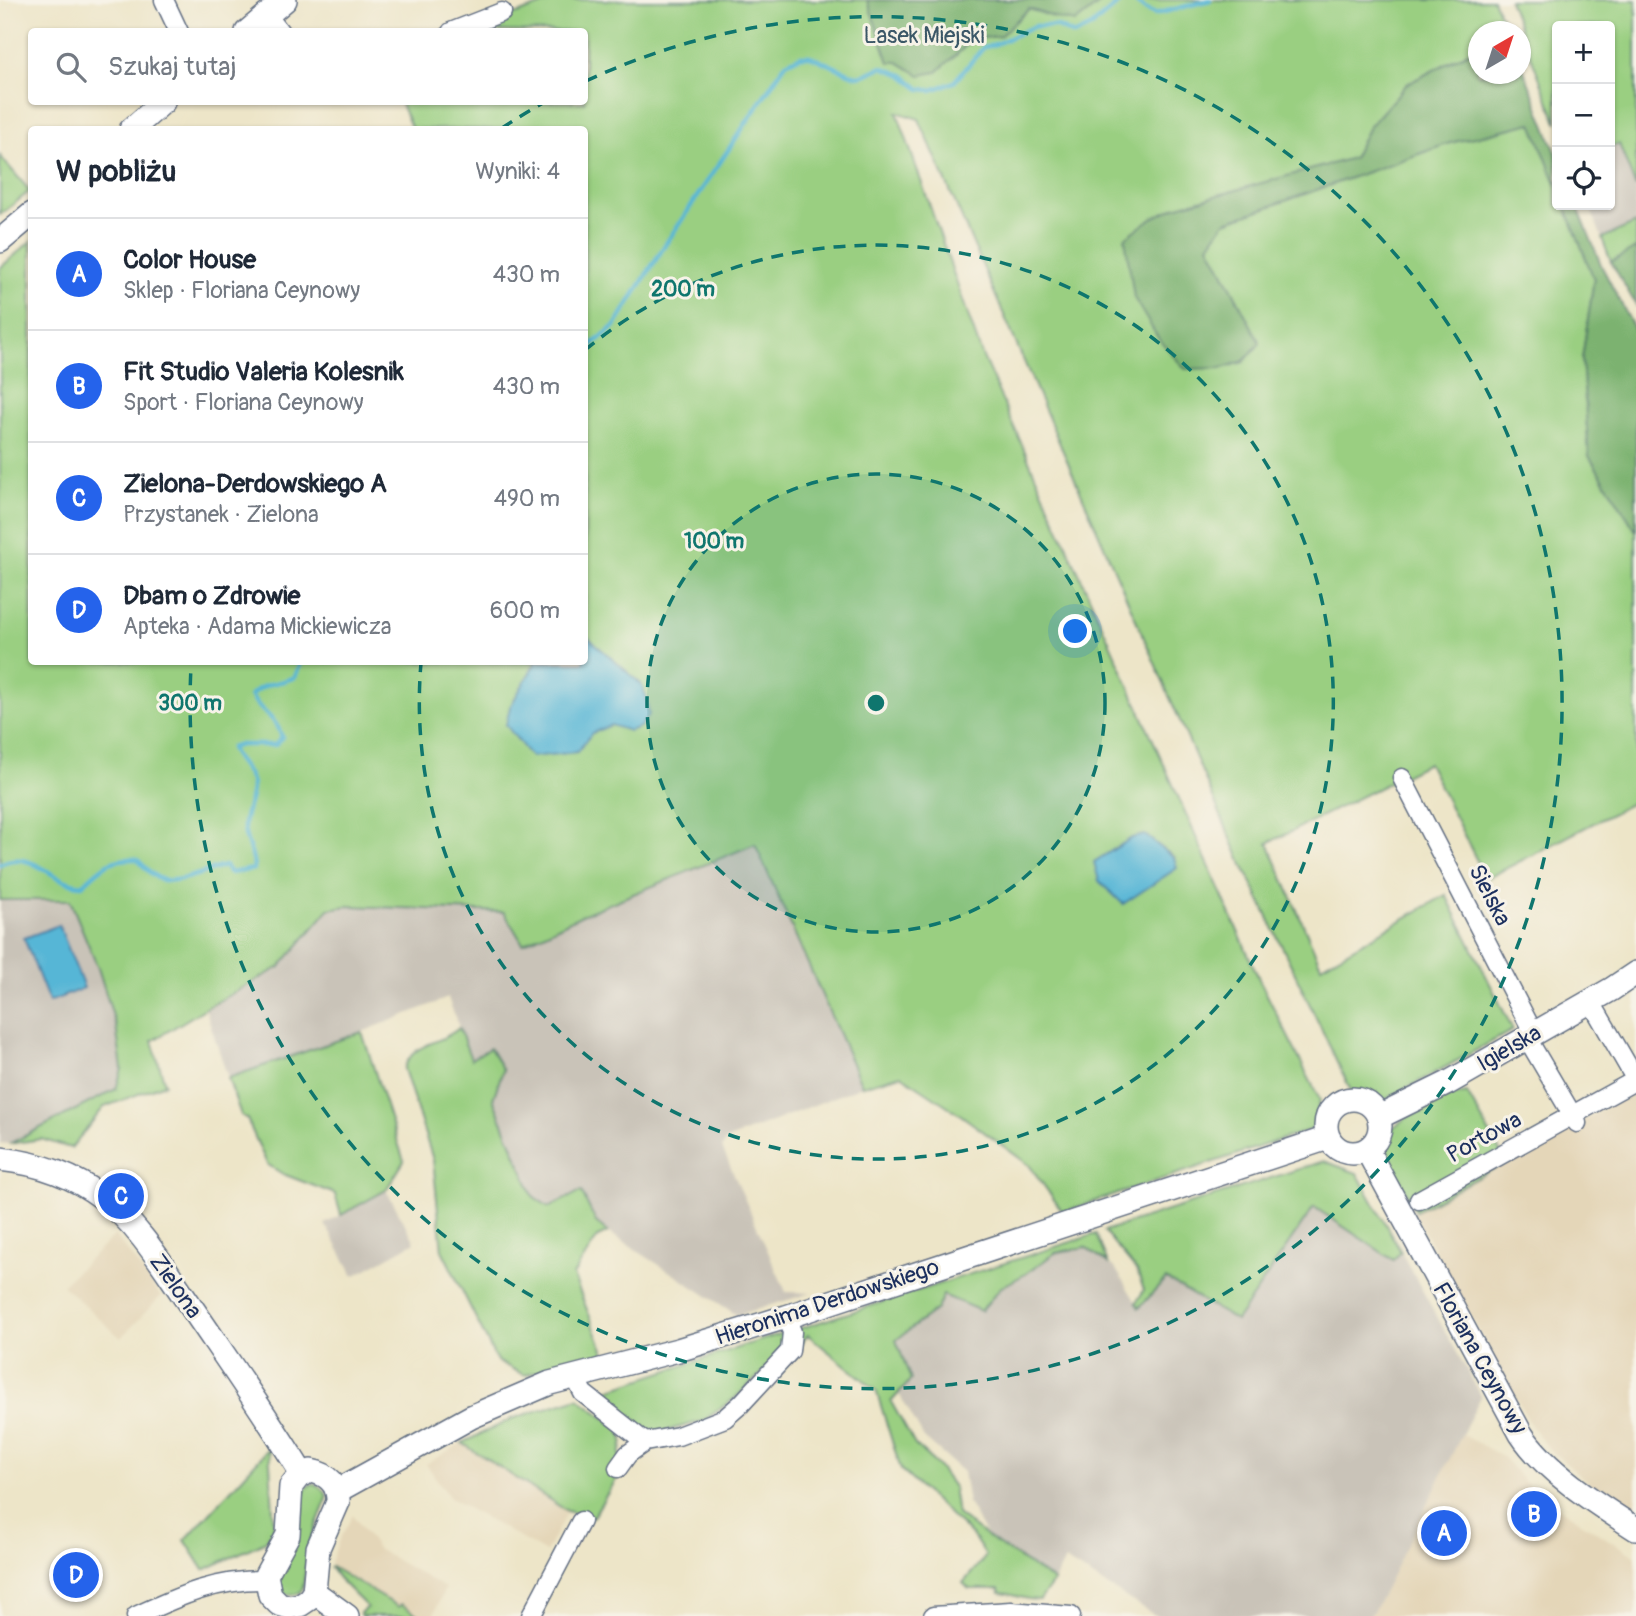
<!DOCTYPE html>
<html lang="pl">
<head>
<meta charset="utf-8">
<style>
	body { margin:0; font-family:Pangolin,sans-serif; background:#f6f6f7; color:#1f2937 }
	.controls { position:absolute; right:21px; top:21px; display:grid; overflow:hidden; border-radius:7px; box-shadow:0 2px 5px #0004 }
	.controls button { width:63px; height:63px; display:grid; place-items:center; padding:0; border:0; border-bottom:2px solid #e0e1e3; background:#fff; color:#1f2937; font:35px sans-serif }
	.compass { position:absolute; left:1468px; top:21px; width:63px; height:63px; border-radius:50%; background:#fff; box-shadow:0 2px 5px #0004; rotate:39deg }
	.you { position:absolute; left:1076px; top:632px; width:24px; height:24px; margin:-18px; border:5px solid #fff; border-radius:50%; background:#1a73e8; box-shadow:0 0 0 10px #1a73e833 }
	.badge { display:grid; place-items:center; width:46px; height:46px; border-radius:50%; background:#2563eb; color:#fff; font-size:23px; font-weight:700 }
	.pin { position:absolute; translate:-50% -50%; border:4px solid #fff; box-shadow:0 2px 7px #0006 }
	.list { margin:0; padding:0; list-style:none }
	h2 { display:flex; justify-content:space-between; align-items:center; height:91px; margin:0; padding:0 28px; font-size:30px }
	h2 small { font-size:23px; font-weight:400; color:#747a83 }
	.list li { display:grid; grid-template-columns:46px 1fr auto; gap:21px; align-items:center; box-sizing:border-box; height:112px; padding:0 28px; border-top:2px solid #e0e1e3 }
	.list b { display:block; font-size:26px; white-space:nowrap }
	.list p { margin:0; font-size:23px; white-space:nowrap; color:#747a83 }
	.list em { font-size:23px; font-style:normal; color:#747a83 }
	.icon { flex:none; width:38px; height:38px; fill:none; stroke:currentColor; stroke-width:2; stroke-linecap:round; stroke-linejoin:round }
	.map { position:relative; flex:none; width:1636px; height:1616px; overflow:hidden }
	.search { position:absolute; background:#fff; box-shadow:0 2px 5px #0004; left:28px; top:28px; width:560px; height:77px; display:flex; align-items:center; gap:18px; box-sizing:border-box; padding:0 24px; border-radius:7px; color:#747a83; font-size:26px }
	.panel { position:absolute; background:#fff; box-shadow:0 2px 5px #0004; left:28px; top:126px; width:560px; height:539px; border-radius:7px }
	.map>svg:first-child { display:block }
</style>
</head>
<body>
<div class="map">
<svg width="1636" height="1616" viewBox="0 0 1636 1616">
	<rect width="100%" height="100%" fill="#f7f3e8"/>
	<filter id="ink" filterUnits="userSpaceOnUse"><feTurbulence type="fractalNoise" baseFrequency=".0143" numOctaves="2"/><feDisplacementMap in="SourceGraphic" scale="14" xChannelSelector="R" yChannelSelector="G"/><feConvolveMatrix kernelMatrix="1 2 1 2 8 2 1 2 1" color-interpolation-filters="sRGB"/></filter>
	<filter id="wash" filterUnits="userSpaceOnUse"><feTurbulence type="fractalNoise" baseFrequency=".00686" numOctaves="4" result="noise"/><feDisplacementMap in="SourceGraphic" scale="28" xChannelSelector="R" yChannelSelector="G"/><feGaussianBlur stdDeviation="1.57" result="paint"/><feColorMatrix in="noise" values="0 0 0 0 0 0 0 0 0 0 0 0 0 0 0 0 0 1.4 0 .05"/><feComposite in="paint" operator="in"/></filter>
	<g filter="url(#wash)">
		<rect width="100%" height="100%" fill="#ede5c8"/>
		<!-- built -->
		<g fill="#e4d6b8">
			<polygon points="1636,1091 1636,1515 1607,1497 1575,1471 1549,1449 1532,1427 1414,1213"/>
			<polygon points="115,1235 161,1296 121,1338 62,1285"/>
			<polygon points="1461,1434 1502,1456 1535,1493 1636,1557 1636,1616 1370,1616 1378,1603"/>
			<polygon points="462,1443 567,1511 546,1553 450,1498 426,1464"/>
			<polygon points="353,1515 377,1549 445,1588 433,1616 420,1616 401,1605 399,1607 330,1566 339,1540"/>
		</g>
		<!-- industrial -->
		<g fill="#c9c3b8">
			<polygon points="1619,144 1636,188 1636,223 1602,238 1589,205 1610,205 1610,147"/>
			<polygon points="755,844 862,1086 726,1140 722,1148 786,1292 811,1293 737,1315 608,1232 596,1222 581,1191 549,1207 533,1196 493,1099 471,1059 448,998 362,1032 228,1078 205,1008 280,967 329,909 348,906 504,912 523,944 582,915"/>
			<polygon points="0,900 70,900 98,968 116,1026 122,1069 116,1089 9,1144 0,1143"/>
			<polygon points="386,1190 415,1242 354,1276 325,1224"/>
			<polygon points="1314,1207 1392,1260 1401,1252 1481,1396 1378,1603 1370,1616 1156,1616 1065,1560 1054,1581 987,1537 968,1503 963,1472 924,1438 899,1394 911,1380 896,1340 937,1309 943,1294 961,1304 981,1311 1000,1288 1027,1273 1055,1253 1085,1247 1115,1268 1139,1307 1166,1279 1236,1320"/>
		</g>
		<!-- green -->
		<g fill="#9acf81" stroke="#5a7f70" stroke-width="2" fill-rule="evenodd">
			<path d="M556 0H867L889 62H898L909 69 952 59 973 39 1000 36 1029 9 1060 19 1076 22 1104 0H1493L1508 31 1478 32V47L1407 84 1369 127 1353 158 1175 207 1222 368 1244 362 1260 343 1209 245 1225 222 1450 143 1532 123 1557 186V205H1565L1594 279 1582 359 1589 456 1636 531V805L1634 802 1486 879 1428 763 1268 843 1321 966 1446 895 1513 1030 1382 1102 1352 1093 1235 848 919 119 897 112 982 355 1260 981 1320 1100 1313 1129 1063 1212 1029 1165 958 1113 901 1075 862 1086 755 844 582 915 523 944 504 912 348 906 329 909 280 967 206 1008 152 1041 165 1084 104 1107 71 1148 41 1139 9 1144 116 1089 122 1069 116 1026 98 968 70 900H0V268L31 241 32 662H536L510 707 592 733 611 725 641 684 585 635 584 130 412 129 400 102H584V32L469 31ZM1144 835 1174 857 1094 862 1132 838Z"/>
			<polygon points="1509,0 1636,0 1636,188 1619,144 1610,147 1610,26 1557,26 1557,123"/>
			<polygon points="0,156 30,191 0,215"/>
			<polygon points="1636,223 1636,248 1611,262 1602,238"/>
			<path d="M459 1028 471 1059 490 1048 503 1070 493 1099 533 1196 549 1207 581 1191 596 1222 608 1232 598 1237 573 1275 605 1354 524 1375 497 1361 442 1250 433 1160 404 1069C413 1041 439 1046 459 1028Z"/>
			<polygon points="362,1032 404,1161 386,1190 341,1215 335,1194 283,1174 267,1164 247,1119 241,1115 228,1078"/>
			<path d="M1467 1093 1506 1162 1416 1211 1379 1142C1397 1119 1437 1096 1467 1093Z"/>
			<polygon points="1324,1161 1357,1173 1401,1252 1393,1260 1314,1207 1236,1321 1166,1279 1139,1308 1136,1303 1144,1290 1137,1271 1104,1231"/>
			<path d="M1096 1234 1108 1263 1085 1247 1055 1253 1027 1273 1000 1288 981 1311 943 1295 937 1309 896 1340 911 1380 891 1402 915 1445 937 1465 953 1487 957 1514 987 1537 1054 1581 1040 1600C1024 1600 1015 1594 1000 1593L999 1589H969L963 1583 986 1556 972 1535 901 1470 876 1390 808 1335 798 1346V1329Z"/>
			<polygon points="786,1332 787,1345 775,1361 735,1398 703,1421 658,1433 638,1429 592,1395"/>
			<polygon points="578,1398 620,1429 623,1441 620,1455 628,1461 592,1518 567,1511 462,1443 514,1418"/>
			<polygon points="269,1448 274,1527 266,1541 204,1570 185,1540"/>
			<path d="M311 1484C319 1485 327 1490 327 1499L309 1543 303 1588 299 1593 292 1595 285 1594 280 1589 278 1579 291 1549 301 1493Z"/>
			<polygon points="330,1566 399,1607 401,1604 420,1616 362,1616 360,1613 367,1607 338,1578"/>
		</g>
		<!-- forest -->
		<g fill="#7bb26f" stroke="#4b7066" stroke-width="2">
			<polygon points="867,0 1104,0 1076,22 1060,19 1029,9 1000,36 973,39 937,72 920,75 898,62 889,62"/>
			<polygon points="1478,47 1478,74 1520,74 1521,63 1557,155 1557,186 1532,123 1450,143 1225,222 1209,245 1260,343 1244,361 1222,368 1185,369 1158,338 1134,298 1125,238 1152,218 1175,207 1353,158 1369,127 1407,84"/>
			<polygon points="1565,205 1577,205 1602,267 1636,332 1636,531 1589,456 1582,359 1594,279"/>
			<polygon points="1636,248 1636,305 1611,262"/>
		</g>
		<!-- water -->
		<g fill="#57b6d6" stroke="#39729a" stroke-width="2">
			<polygon points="585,635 641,684 646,696 649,715 640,727 629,731 611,725 592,733 577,752 531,757 506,725 510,707 536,662 584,662"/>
			<polygon points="1145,835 1174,858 1177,868 1123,904 1099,881 1094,862 1132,838"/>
			<polygon points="59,925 84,988 49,1002 24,938"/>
		</g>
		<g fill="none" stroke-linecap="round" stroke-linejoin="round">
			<!-- stream -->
			<g stroke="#57b6d6" stroke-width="4.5">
				<polyline points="1132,0 1148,11 1156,14 1210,0"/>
				<polyline points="584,351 615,326 663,248 786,63 801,56 810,56 856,76 864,75 882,67 903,75 920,89 932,90 954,82 984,47 996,44 1035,26 1056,26 1074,35 1092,26 1122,0"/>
				<path d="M0 864C34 848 50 883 82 885 103 867 107 858 137 859 144 866 153 878 163 880 181 883 208 870 225 866L230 873 254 869C254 852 244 842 244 826 244 813 252 800 252 787 252 772 235 762 231 748L240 745H275L282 737C275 714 260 714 251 695 265 681 278 685 295 677L299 667V662"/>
			</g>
		</g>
	</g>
	<g filter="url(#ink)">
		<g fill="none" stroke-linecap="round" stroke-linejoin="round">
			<!-- minor casing -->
			<g stroke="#646f83" stroke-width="21">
				<g id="minor">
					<polyline points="164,0 179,32"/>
					<polyline points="267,15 280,32"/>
					<polyline points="451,32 502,12"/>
					<polyline points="1402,778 1534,1034"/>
					<polyline points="1591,1002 1636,1080"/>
					<polyline points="1527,1038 1577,1123"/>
					<polyline points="1419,1200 1636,1080"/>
					<polyline points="575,1377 583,1393 645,1442"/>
					<polyline points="618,1468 628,1454 645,1442 678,1436 725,1418 741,1404 790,1351 792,1332 786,1317"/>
					<path d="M136 1616C179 1596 217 1579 265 1580"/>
					<polyline points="531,1616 581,1521"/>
					<polyline points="933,1616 1011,1611 1071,1616"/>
				</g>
			</g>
			<!-- tertiary casing -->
			<g stroke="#646f83" stroke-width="26">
				<g id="tertiary">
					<polyline points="247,32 285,0"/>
					<polyline points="131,130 163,102"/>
					<polyline points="0,241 32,214"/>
					<circle cx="1353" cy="1126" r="27"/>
					<polyline points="1379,1117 1448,1083 1612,989 1636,973"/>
					<path d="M1367 1150 1521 1434C1546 1472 1597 1504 1636 1529"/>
					<path d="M0 1159C37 1163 73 1175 103 1198 140 1226 164 1268 190 1305 228 1361 267 1416 302 1474"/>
					<path d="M311 1471C328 1474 339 1485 338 1502L318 1548 314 1592 309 1599 300 1605 289 1607 279 1604 270 1595 266 1575 288 1535 291 1486 299 1476Z"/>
					<polyline points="337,1491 471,1417 550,1383 678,1350 786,1317 1328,1138"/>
					<polyline points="314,1592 347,1616"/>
				</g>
			</g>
			<!-- minor -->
			<use href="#minor" stroke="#fff" stroke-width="18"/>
			<!-- tertiary -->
			<use href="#tertiary" stroke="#fff" stroke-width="23"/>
		</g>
	</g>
	<!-- distance rings -->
	<circle cx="876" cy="703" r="229" fill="#0f766e" fill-opacity=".12"/>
	<g fill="none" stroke="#0f766e" stroke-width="3.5" stroke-dasharray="12 9">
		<circle cx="876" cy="703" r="229"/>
		<path d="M585 350A457 457 0 1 1 421 663"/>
		<path d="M502 128A686 686 0 0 1 543 103M586 81A686 686 0 1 1 191 667"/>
	</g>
	<g text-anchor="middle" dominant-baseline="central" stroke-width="6" stroke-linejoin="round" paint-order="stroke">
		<!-- park labels -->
		<g font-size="23" fill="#3b5767" stroke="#f7f3e8">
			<text x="924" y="35">Lasek Miejski</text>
		</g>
		<!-- street labels -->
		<g font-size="23" fill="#1b2f5e" stroke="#f7f3e8">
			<text transform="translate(1490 895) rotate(63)">Sielska</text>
			<text transform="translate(1509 1048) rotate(-30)">Igielska</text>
			<text transform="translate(1484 1137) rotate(-29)">Portowa</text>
			<text transform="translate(176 1286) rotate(55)">Zielona</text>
			<text transform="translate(827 1302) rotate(-18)">Hieronima Derdowskiego</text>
			<text transform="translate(1480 1358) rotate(61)">Floriana Ceynowy</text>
		</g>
	</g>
	<circle cx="876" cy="703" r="10" fill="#0f766e" stroke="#f7f3e8" stroke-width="3.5"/>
	<g font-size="21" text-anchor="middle" font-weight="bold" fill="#0f766e" stroke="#f7f3e8" stroke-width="6" stroke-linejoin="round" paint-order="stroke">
		<text x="683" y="296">200 m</text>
		<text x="714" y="548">100 m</text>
		<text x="190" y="710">300 m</text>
	</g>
</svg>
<div class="controls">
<button>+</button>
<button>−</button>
<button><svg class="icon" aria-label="locate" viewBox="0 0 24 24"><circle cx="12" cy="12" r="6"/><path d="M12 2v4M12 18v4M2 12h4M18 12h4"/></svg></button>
</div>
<svg class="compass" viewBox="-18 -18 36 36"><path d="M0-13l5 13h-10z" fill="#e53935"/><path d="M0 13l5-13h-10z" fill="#747a83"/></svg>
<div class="you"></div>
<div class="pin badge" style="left:1444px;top:1533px">A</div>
<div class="pin badge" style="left:1534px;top:1514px">B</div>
<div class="pin badge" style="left:121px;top:1196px">C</div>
<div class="pin badge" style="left:76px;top:1575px">D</div>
<div class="search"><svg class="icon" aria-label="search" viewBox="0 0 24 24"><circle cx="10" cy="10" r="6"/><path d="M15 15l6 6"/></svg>Szukaj tutaj</div>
<section class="panel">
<h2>W pobliżu<small>Wyniki: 4</small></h2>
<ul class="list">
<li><span class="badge">A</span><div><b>Color House</b><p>Sklep · Floriana Ceynowy</p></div><em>430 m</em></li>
<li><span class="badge">B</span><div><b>Fit Studio Valeria Kolesnik</b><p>Sport · Floriana Ceynowy</p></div><em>430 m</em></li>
<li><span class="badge">C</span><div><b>Zielona-Derdowskiego A</b><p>Przystanek · Zielona</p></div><em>490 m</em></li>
<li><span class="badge">D</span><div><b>Dbam o Zdrowie</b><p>Apteka · Adama Mickiewicza</p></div><em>600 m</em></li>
</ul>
</section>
</div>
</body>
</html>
